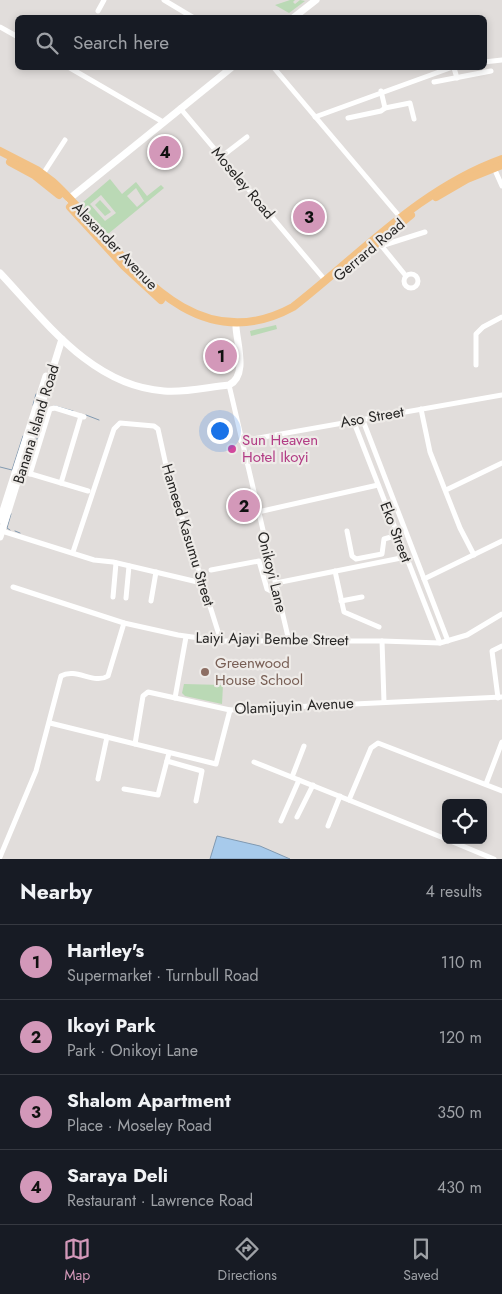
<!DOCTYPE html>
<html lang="en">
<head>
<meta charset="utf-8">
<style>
	body { margin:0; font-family:Jost,sans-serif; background:#242831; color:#f1f3f6 }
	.controls { position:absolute; right:15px; bottom:15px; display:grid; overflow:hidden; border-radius:8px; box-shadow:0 2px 8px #0003 }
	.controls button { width:45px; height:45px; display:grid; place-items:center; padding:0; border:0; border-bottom:1px solid #363941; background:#171b24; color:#f1f3f6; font:25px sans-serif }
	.you { position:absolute; left:219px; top:430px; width:18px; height:18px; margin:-12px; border:4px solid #fff; border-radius:50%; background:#1a73e8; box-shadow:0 0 0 8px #1a73e833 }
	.badge { display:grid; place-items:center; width:32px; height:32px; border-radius:50%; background:#d398b9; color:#111; font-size:16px; font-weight:700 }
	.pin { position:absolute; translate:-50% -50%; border:2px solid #fff; box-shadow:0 1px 5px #0006 }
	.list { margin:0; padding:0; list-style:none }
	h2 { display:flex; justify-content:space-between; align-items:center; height:65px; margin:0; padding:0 20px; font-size:21px }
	h2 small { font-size:16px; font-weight:400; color:#9ea1a6 }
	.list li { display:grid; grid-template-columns:32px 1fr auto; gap:15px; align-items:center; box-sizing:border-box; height:75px; padding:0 20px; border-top:1px solid #363941 }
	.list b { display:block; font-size:19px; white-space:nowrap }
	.list p { margin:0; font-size:16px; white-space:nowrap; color:#9ea1a6 }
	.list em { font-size:16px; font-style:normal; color:#9ea1a6 }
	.icon { flex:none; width:28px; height:28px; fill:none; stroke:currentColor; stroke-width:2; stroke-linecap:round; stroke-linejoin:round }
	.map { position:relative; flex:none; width:502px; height:859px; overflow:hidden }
	.search { position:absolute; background:#171b24; box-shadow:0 2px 8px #0003; left:15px; right:15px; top:15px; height:55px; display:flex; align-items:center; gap:12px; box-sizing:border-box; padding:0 18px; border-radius:8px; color:#9ea1a6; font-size:19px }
	.sheet { height:365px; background:#171b24 }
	nav { display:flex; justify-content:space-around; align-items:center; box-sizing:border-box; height:70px; border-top:1px solid #363941; background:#171b24; font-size:14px; color:#9ea1a6 }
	nav a { display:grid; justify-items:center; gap:2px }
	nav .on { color:#d398b9 }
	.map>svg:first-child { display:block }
</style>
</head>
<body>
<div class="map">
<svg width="502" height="859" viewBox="0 0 502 859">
	<rect width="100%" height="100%" fill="#e1dddb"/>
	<!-- green -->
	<g fill="#bad9b5" fill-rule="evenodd">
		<polygon points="290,0 295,0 293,2 295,4 300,0 305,1 289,13 275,5"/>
		<path d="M110 179 122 194 136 182 147 196 161 185 164 188 108 234 82 207V203ZM136 188 144 201 137 207 127 196ZM101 195 116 213 105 221 90 204Z"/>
		<polygon points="100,200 111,212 105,216 95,205"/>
		<polygon points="276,325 277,329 251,336 250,331"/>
		<polygon points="184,684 223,685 222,704 185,696 182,693"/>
	</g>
	<!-- water -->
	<polygon fill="#a7caeb" stroke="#8199b0" points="217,836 260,846 290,859 210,859"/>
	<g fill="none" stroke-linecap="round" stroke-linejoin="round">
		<!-- stream -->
		<g stroke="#8199b0" stroke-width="1">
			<polyline points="33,405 36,394"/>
			<polyline points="55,406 73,411"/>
			<polyline points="86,415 99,420"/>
			<polyline points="33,450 47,410"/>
			<polyline points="0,467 12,470 23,436"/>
			<polyline points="10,530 7,528 11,514"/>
			<polyline points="15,531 20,533"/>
		</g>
		<!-- street -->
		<g stroke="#fff" stroke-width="5">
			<polyline points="164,0 194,18"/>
			<polyline points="98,11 104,0"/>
			<polyline points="0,27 18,37"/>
			<polyline points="484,62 502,60"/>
			<polyline points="70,68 163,122"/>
			<polyline points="274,68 400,217"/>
			<polyline points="454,68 457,78"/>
			<polyline points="434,82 491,71"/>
			<polyline points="381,91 385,108 410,103 414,119"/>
			<polyline points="180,108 325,280"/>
			<polyline points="315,117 450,68"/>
			<polyline points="348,118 381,111 385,108"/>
			<polyline points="221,157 247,137"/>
			<polyline points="494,168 502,186"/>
			<polyline points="43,174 65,140"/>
			<polyline points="380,244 406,276"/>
			<polyline points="381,246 425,232"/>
			<circle cx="411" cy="281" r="7"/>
			<polyline points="476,365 476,334 483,327 502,317"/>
			<polyline points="229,385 289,641"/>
			<polyline points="421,409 430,452 460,528 474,555"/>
			<polyline points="362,418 448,641"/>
			<polyline points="353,420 440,643"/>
			<polyline points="241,441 502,395"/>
			<polyline points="21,471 88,491"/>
			<polyline points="30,474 50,409 55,408 84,417"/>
			<polyline points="61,483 81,416"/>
			<polyline points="446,490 502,463"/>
			<polyline points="258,512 378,485"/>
			<polyline points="2,531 94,560 113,562 202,583"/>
			<polyline points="347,531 352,556 356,559 382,554 384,539 398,535"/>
			<polyline points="73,552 114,429 120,423 154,426 158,429 167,470 221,641"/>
			<polyline points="211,570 259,561 267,589 271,591 277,589"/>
			<polyline points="335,571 344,612 379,627"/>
			<polyline points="424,579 502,541"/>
			<polyline points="276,583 406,557"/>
			<polyline points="13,587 124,623 178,635 221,641 382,641 440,643 467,635 502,614"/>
			<polyline points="113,597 116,563"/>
			<polyline points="126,598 129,566"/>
			<polyline points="151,601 156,572"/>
			<polyline points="341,601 362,597"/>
			<polyline points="382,641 384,702"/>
			<polyline points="175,698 186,637"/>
			<polyline points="498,698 492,651 502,646"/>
			<polyline points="50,723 216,764 230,710"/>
			<polyline points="135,744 143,696 148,692 230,710 502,697"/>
			<polyline points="167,761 202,771 196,801"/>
			<polyline points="254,762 446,839"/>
			<polyline points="292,777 304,746"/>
			<polyline points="98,779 107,737"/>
			<polyline points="486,784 502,742"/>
			<polyline points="124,789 158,795 169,753"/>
			<polyline points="349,800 371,748 378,743 502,791"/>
			<polyline points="297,817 313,785"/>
			<polyline points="281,821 299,780"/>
			<polyline points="328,826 340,796"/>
			<polyline points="448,840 494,859"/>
			<path d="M0 857 36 771 61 676C76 667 94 685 108 676L124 623"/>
		</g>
		<!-- secondary -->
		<g stroke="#fff" stroke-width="7">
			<polyline points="293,18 316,0"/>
			<polyline points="69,199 231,68"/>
			<path d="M0 273C46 322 92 386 164 391 185 393 208 387 229 385 248 376 237 344 236 327"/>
			<polyline points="0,520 46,376"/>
			<polyline points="0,537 62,339"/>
		</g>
		<!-- primary -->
		<g stroke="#f2c185" stroke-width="8">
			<path d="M0 151 37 170 53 182C119 243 185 366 293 307 361 254 419 189 502 159"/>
			<polyline points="10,162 34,175 59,195"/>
			<polyline points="436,197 467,179 502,165"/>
			<polyline points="70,207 124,266 161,300"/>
			<polyline points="366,252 411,215"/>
		</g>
	</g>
	<!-- markers -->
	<circle fill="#d1479c" stroke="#eeebe8" stroke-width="2" cx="232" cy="449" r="5"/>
	<circle fill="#8d6e63" stroke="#eeebe8" stroke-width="2" cx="205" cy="672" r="5"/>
	<g text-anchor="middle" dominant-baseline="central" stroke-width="4.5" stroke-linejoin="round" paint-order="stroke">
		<!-- street labels -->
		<g font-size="15" fill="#272625" stroke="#eeebe8">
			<text transform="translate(243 183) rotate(50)">Moseley Road</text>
			<text transform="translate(115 246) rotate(46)">Alexander Avenue</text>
			<text transform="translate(369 250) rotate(-40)">Gerrard Road</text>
			<text transform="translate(372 417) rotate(-10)">Aso Street</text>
			<text transform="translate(36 424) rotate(-73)">Banana Island Road</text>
			<text transform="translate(396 532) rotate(69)">Eko Street</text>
			<text transform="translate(188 535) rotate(73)">Hameed Kasumu Street</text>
			<text transform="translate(272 572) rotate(76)">Onikoyi Lane</text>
			<text transform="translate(272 639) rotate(1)">Laiyi Ajayi Bembe Street</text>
			<text transform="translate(294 706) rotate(-3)">Olamijuyin Avenue</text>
		</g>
		<!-- hotel labels -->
		<g font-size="15" fill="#b23c85" stroke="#eeebe8" text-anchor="start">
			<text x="242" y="440">Sun Heaven<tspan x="242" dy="17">Hotel Ikoyi</tspan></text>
		</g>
		<!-- education labels -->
		<g font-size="15" fill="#785e54" stroke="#eeebe8" text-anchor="start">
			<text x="215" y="663">Greenwood<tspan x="215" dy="17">House School</tspan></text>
		</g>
	</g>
</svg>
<div class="controls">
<button><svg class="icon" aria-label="locate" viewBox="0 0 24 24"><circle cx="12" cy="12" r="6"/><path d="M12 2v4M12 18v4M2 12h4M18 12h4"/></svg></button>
</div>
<div class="you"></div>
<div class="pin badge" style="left:221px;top:356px">1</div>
<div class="pin badge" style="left:244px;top:506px">2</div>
<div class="pin badge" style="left:309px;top:217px">3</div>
<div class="pin badge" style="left:165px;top:152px">4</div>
<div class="search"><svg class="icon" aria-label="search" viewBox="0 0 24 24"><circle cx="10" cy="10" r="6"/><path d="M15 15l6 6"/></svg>Search here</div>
</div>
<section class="sheet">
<h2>Nearby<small>4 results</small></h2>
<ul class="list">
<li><span class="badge">1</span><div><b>Hartley's</b><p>Supermarket · Turnbull Road</p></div><em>110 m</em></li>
<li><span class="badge">2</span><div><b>Ikoyi Park</b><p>Park · Onikoyi Lane</p></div><em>120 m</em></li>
<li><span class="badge">3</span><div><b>Shalom Apartment</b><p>Place · Moseley Road</p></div><em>350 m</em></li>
<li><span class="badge">4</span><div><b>Saraya Deli</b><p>Restaurant · Lawrence Road</p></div><em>430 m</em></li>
</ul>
</section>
<nav>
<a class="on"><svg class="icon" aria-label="map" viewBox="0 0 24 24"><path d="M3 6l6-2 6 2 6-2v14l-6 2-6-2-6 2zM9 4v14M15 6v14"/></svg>Map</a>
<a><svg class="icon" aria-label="directions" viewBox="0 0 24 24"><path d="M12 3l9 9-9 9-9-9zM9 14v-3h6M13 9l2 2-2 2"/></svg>Directions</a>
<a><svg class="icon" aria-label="saved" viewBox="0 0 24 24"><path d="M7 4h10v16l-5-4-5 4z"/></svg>Saved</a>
</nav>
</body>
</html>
